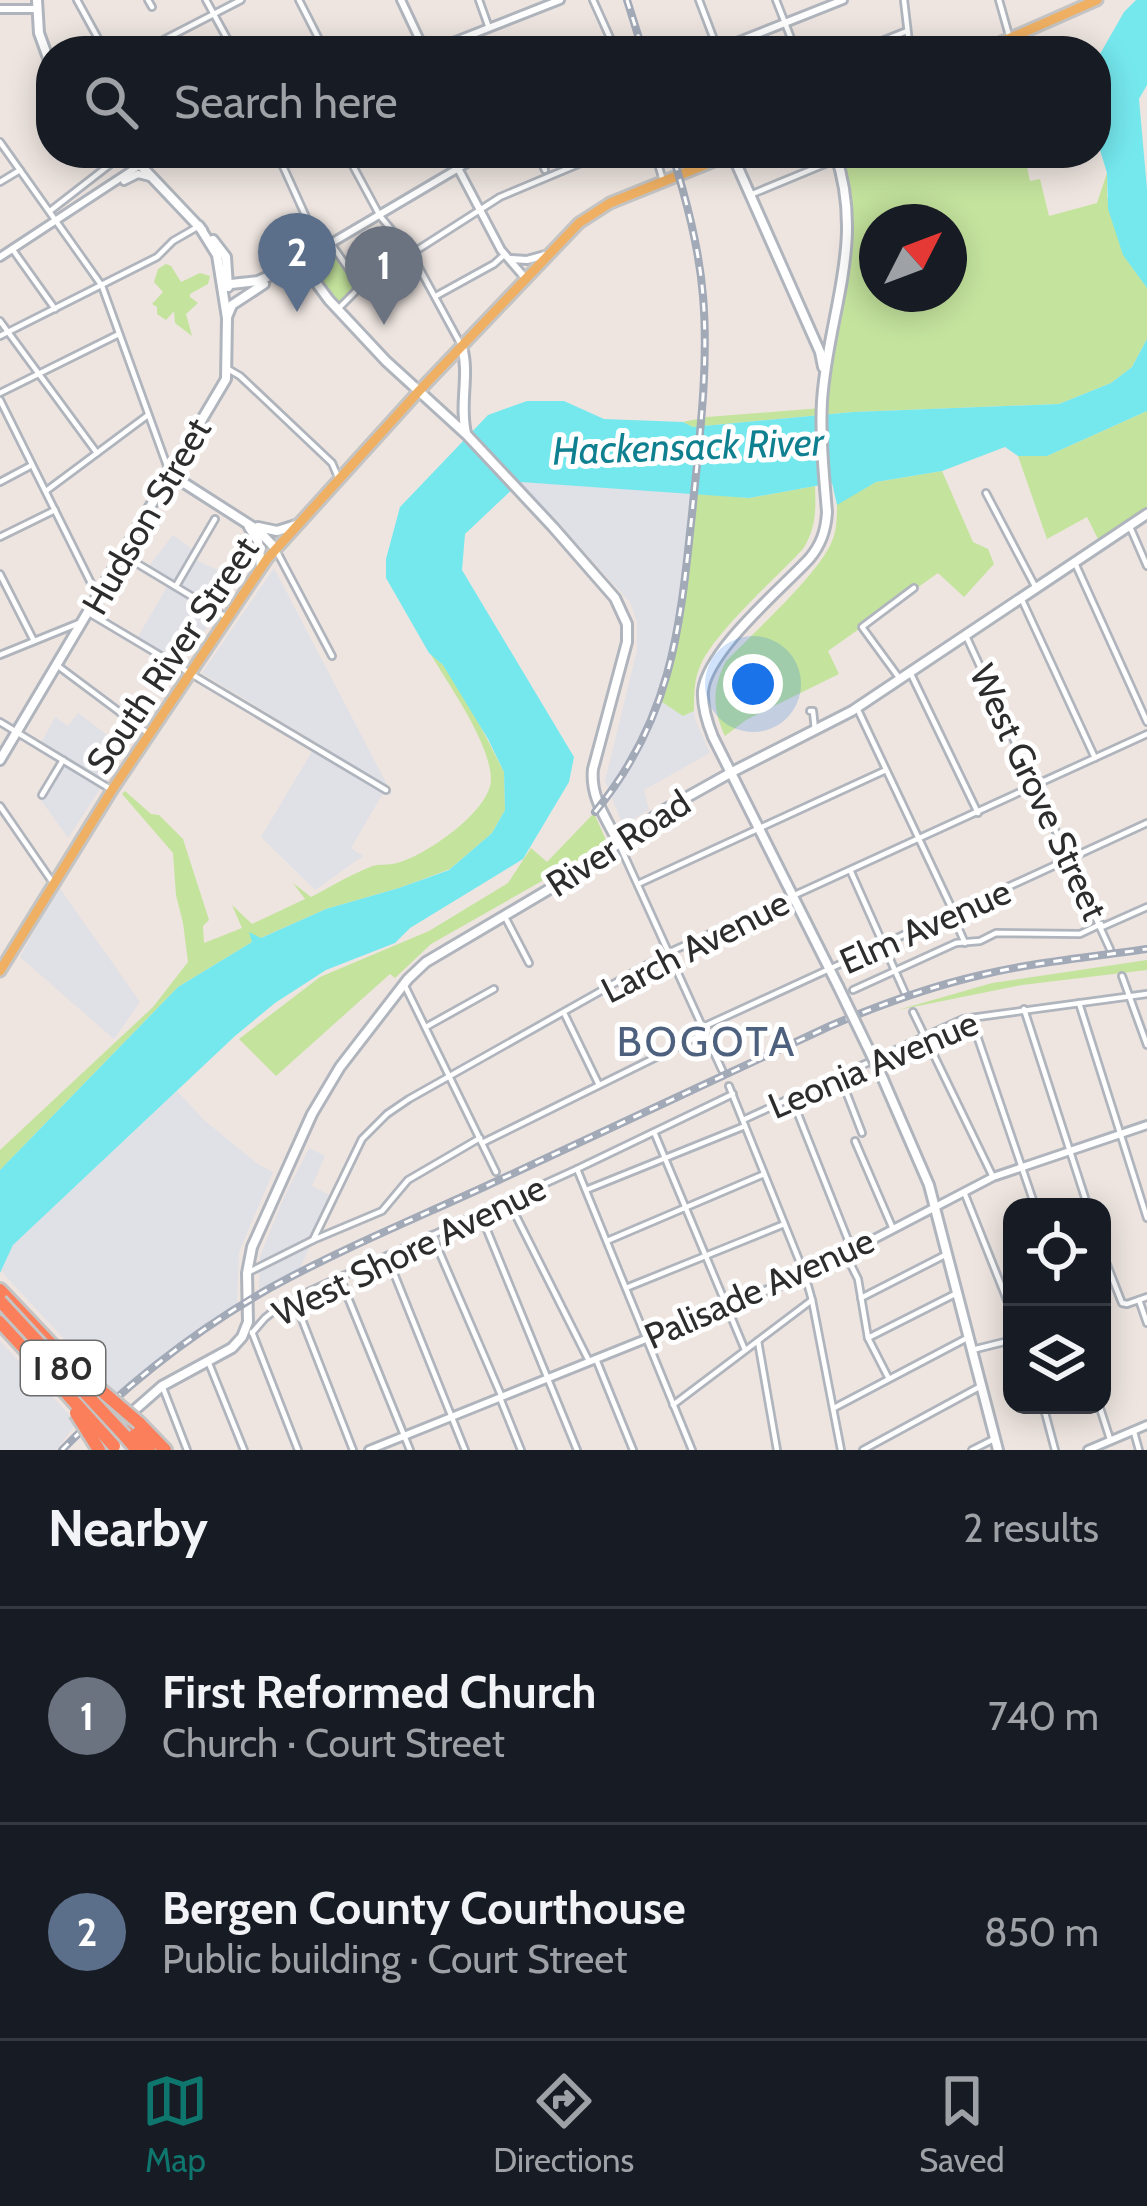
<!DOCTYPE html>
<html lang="en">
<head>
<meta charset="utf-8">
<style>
	body { margin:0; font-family:Cabin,sans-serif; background:#242831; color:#f1f3f6 }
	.controls { position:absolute; right:36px; bottom:36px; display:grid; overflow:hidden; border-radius:24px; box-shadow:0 6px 30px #0003 }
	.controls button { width:108px; height:108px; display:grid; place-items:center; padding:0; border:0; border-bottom:3px solid #363941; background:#171b24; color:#f1f3f6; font:60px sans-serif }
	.compass { position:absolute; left:859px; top:204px; width:108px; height:108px; border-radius:50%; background:#171b24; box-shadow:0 6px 30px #0003; rotate:48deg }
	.you { position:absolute; left:753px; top:684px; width:42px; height:42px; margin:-30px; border:9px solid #fff; border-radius:50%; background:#1a73e8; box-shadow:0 0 0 18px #1a73e833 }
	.badge { display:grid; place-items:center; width:78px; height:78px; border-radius:50%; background:#0f766e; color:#fff; font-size:39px; font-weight:700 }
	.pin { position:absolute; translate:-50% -99px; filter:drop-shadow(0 3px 6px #0008) }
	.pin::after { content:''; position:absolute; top:63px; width:42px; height:36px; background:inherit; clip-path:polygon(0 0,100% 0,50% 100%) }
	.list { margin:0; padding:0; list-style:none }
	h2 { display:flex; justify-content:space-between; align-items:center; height:156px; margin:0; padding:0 48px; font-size:51px }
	h2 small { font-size:39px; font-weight:400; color:#9ea1a6 }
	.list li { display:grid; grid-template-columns:78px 1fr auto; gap:36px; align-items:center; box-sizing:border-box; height:216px; padding:0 48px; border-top:3px solid #363941 }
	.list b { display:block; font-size:45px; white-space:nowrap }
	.list p { margin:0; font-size:39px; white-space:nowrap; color:#9ea1a6 }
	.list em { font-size:39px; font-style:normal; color:#9ea1a6 }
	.icon { flex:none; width:66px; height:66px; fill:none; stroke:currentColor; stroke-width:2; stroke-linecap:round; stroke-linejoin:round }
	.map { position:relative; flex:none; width:1147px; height:1450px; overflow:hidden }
	.search { position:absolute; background:#171b24; box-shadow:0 6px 30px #0003; left:36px; right:36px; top:36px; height:132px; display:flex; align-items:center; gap:30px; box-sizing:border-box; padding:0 42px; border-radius:48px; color:#9ea1a6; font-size:45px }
	.sheet { height:588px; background:#171b24 }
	nav { display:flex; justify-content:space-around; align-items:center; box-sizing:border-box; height:168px; border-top:3px solid #363941; background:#171b24; font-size:33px; color:#9ea1a6 }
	nav a { display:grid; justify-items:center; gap:6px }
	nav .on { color:#0f766e }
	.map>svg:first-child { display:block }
</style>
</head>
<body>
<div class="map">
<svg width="1147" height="1450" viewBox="0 0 1147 1450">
	<rect width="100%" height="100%" fill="#eee5e0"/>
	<!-- industrial -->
	<g fill="#e0e0e7">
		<polygon points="520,482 692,493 677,634 659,699 683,716 694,711 695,719 710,753 644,790 649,810 623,825 605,781 637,650 637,622 630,602"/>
		<polygon points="173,535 196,552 192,558 239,580 179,669 135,642 168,585 145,571"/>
		<polygon points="274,568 392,794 382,795 351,848 363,856 315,890 261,837 317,743 202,673"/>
		<polygon points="78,713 126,749 68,838 38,796 61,760 40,745 55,717 68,726"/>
		<polygon points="58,886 140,1002 114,1039 20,957"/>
		<polygon points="177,1091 205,1121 258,1164 273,1172 239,1252 237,1306 174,1346 115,1394 1,1271 13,1245"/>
		<polygon points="309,1148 325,1156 312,1186 333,1197 300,1268 259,1293 260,1256 285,1195"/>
		<polygon points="0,1341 77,1423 56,1450 0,1450"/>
	</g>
	<!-- green -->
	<g fill="#c4e39d" fill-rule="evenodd">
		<path d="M838 153H925L928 162 962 153H1024L1030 181 1040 179 1049 216 1097 203 1107 173V196L1123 254 1147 288V339L1132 367 1111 383 1059 404 853 412 693 427 683 422 707 417 822 408 848 243ZM877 222H949V294H877Z"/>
		<polygon points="332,245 361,286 338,309 301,262"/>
		<polygon points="166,264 171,266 181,282 200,273 210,276 208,284 190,294 190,297 198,303 186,314 192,336 175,323 174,311 166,320 157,314 157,307 152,304 163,292 154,282 158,269"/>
		<polygon points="1147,411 1147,514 1101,545 1087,517 1047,539 1018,456 1047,456"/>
		<path d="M942 471 973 542 988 549 994 564 964 597 938 573 828 651 839 674 746 720 725 736C712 708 712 688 726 661 752 634 820 573 832 541 837 530 837 516 837 504L876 482Z"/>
		<path d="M815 486C816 511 816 528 803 549 776 578 716 631 701 664 694 678 694 695 694 711L683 716 659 700 677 634 692 493 749 498Z"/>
		<path d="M430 653 443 665 469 704 504 772 505 810 492 833 450 869 399 888 326 909 252 942 178 987 0 1170V1150L153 1007 188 962 183 923 176 895 173 853 122 794 125 791 151 814 159 815 183 839 209 920 203 926 204 943 242 928 232 905 252 924 305 899 293 883 311 897C330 887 350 875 370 867 379 863 388 866 397 863 425 856 491 811 491 779 490 742 448 684 430 653Z"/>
		<polygon points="594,813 606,840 586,856 431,944 395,978 390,974 276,1076 239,1039 320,977 429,931 508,883 531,848 547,862"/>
		<polygon points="1147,960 1147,970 1022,985 898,1010 992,983"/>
	</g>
	<!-- water -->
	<g fill="#75e8ee">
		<polygon points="1136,0 1147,0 1147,85 1139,99 1147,189 1147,288 1123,255 1108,209 1107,173 1096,137 1096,61 1124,12"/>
		<polygon points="1147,339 1147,411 1047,456 1018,456 1005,447 942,471 876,482 837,505 832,483 749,498 520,482 465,534 462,570 574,757 569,782 523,859 410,928 395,943 326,970 275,1003 235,1036 13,1245 0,1273 0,1170 178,987 252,942 249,932 261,938 326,909 399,888 449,870 492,833 505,810 504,772 488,739 443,665 429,653 386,578 386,559 400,507 488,415 527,401 564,401 604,419 683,422 693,427 853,412 1059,404 1111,383 1132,367"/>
	</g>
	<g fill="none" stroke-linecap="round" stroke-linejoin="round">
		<!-- minor casing -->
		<g stroke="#b0b5bd" stroke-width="10">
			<g id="minor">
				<polyline points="77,0 105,51"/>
				<polyline points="148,0 152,7"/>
				<polyline points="206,0 234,51"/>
				<polyline points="299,0 325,51"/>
				<polyline points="479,0 489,28"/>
				<polyline points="593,0 616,51"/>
				<polyline points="699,0 718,50"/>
				<polyline points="776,0 796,51"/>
				<polyline points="904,0 910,51"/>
				<polyline points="999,0 1010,39"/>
				<polyline points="142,51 241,0"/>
				<polyline points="857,51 907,31"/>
				<polyline points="0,142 102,286 170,474"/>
				<polyline points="277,153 321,250"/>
				<polyline points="346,153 380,216 411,253 460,343"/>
				<polyline points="537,153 545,170"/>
				<polyline points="655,153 663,181"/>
				<polyline points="925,153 927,160"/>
				<polyline points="0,182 20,170"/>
				<polyline points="750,195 837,159"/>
				<polyline points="50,211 117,159"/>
				<polyline points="332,245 359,284"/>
				<polyline points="13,250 55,309"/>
				<polyline points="436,296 494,264 505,254"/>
				<polyline points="338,309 361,286 500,197 605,153"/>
				<polyline points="0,321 97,453"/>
				<polyline points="0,336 157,257 173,241 199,226"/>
				<polyline points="228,369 240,376 332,463 338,477"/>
				<polyline points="0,393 119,334"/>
				<polyline points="0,400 96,593"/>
				<polyline points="0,482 32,465"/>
				<polyline points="46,491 148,415"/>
				<polyline points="986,493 1036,588"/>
				<polyline points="1130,527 1147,566"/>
				<polyline points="0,537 55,510"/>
				<polyline points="276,550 332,656"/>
				<polyline points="123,555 226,617"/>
				<polyline points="1075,563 1147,722"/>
				<polyline points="0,574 34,641"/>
				<polyline points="176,586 215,519"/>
				<polyline points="1022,600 1095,758"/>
				<polyline points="89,613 386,790"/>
				<polyline points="967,638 1110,949"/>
				<polyline points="0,655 79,623"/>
				<polyline points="58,666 149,734"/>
				<polyline points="910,672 978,813"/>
				<polyline points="900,679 862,627 914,588"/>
				<polyline points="857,708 954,913"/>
				<polyline points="810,711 813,711 815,730"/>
				<polyline points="0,722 112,790"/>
				<polyline points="42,795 63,760"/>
				<polyline points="0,806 51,880"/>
				<polyline points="620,846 722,1070"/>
				<polyline points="851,872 905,993"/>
				<polyline points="638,884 886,770"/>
				<polyline points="504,915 529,963"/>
				<polyline points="953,916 965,943"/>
				<polyline points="1102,927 1147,907"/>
				<polyline points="1122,976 1147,1045"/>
				<polyline points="404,984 496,1172"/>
				<polyline points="853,990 956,943 980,941 996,933 1080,934 1101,924"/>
				<polyline points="1079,1003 1147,1218"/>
				<polyline points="1024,1009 1088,1207"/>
				<polyline points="913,1012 993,1177"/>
				<polyline points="565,1015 599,1085"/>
				<polyline points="971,1018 1035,1206"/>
				<polyline points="426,1027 494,989"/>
				<polyline points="703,1027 1147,823"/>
				<polyline points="840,1076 862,1133"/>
				<polyline points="729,1086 805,1275 812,1300 841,1450"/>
				<polyline points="792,1099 852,1250"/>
				<polyline points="743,1120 963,1019 1147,994"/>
				<polyline points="654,1132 745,1350"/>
				<polyline points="855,1141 893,1229"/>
				<polyline points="482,1143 703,1034"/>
				<polyline points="577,1169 733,1094"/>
				<polyline points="586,1190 745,1126"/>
				<polyline points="964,1192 1011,1310"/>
				<polyline points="508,1200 589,1361"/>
				<polyline points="480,1213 577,1450"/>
				<polyline points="432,1235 501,1395"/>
				<polyline points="313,1240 362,1139 387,1114 409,1099 670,952 1147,734"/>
				<polyline points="607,1241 762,1175"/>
				<polyline points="1102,1252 1122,1303 1127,1304 1147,1297"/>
				<polyline points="845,1253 858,1279 868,1338 888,1377"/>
				<polyline points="387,1256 465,1450"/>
				<polyline points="247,1273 313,1240 382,1211 408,1180 480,1138"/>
				<polyline points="340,1278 410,1450"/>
				<polyline points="626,1288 782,1225"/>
				<polyline points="861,1298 947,1254"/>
				<polyline points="294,1299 353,1450"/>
				<polyline points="1139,1300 1147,1323"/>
				<polyline points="252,1332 298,1450"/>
				<polyline points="252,1333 265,1318 284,1303 577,1169 692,1450"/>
				<polyline points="868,1338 957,1293"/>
				<polyline points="758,1341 777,1450"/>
				<polyline points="972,1350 1012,1340"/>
				<polyline points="596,1359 633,1450"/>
				<polyline points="208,1361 244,1450"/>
				<polyline points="163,1388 187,1450"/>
				<polyline points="500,1398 521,1450"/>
				<polyline points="673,1405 812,1300"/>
				<polyline points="1043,1405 1055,1450"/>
				<polyline points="1099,1405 1110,1439"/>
				<polyline points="834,1408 967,1338"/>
				<polyline points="1134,1432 1139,1450"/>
				<polyline points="863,1450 981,1386"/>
				<polyline points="972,1450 994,1439"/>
			</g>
		</g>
		<!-- tertiary casing -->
		<g stroke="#b0b5bd" stroke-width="12">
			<g id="tertiary">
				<polyline points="401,0 425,51"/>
				<polyline points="0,9 37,9"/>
				<polyline points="430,51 560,0"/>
				<polyline points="714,51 843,0"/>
				<polyline points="450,153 501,250 526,279"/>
				<polyline points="124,181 138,174 150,177"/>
				<polyline points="0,257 140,165 171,153"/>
				<polyline points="511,259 527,260 545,255"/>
				<polyline points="301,261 484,153"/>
				<polyline points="369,1450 805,1275 993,1177 1147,1125"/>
				<polyline points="1088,1450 1147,1425"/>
			</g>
		</g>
		<!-- secondary casing -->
		<g stroke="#b0b5bd" stroke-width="14">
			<g id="secondary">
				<polyline points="37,0 39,33 51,66"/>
				<polyline points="129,153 202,230"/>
				<path d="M835 153C866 243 828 312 822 401 820 437 824 476 827 512 826 531 821 545 809 559 781 589 707 651 703 691 702 707 707 722 713 737L838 986"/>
				<polyline points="732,154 820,352 823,367"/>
				<polyline points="213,240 226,257 228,287"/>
				<path d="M222 285 258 281 301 262 329 300 386 361 467 435 553 527 615 598 627 624V642L593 769C590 797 606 818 618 842"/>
				<polyline points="227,317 232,305 264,284"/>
				<path d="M462 347C470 375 459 404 466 433"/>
				<polyline points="170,474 259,531 275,548"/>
				<polyline points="249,527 258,541 261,567"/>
				<polyline points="258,527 277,531 296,525"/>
				<polyline points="0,760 226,379 227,318 217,255 199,226"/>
				<polyline points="883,1079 929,1185 998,1450"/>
				<polyline points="113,1429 162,1386 232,1348 242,1337 248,1322 247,1273 252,1247 312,1114 340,1067 408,979 426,962 585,868 664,810 732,772 852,711 1147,514"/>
			</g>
		</g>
		<!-- primary casing -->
		<g stroke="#c4c4c4" stroke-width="15">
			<g id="primary">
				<polyline points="981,51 1097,0"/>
				<polyline points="0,971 112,790 267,559 419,391 579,223 610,203 734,153"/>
			</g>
		</g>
		<!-- motorway casing -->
		<g stroke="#c4c4c4" stroke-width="18">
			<g id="motorway">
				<polyline points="0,1290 68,1362"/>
				<polyline points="0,1322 56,1383"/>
				<polyline points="139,1423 165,1450"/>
				<polyline points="132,1429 149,1450"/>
				<polyline points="125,1436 137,1450"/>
			</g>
		</g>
		<!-- minor -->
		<use href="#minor" stroke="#fff" stroke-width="4.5"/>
		<!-- tertiary -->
		<use href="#tertiary" stroke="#fff" stroke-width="6"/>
		<!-- secondary -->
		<use href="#secondary" stroke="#fff" stroke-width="8"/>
		<!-- primary -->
		<use href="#primary" stroke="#efb063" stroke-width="9"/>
		<!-- motorway -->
		<use href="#motorway" stroke="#fc7f5c" stroke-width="12"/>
		<!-- rail casing -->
		<g stroke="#a2a9b7" stroke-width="8">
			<g id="rail">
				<polyline points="627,0 643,51"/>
				<path d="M595 812C672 719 680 628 692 514 699 441 709 369 703 296 699 247 686 199 672 153"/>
				<path d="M62 1450C124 1386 193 1332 270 1288 339 1250 412 1220 484 1187 599 1133 715 1080 830 1026 879 1005 929 987 981 975 1035 962 1092 957 1147 949"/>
			</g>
		</g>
		<!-- rail -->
		<use href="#rail" stroke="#fff" stroke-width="3" stroke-dasharray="9" stroke-linecap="butt"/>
		<!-- secondary-bridge casing -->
		<g stroke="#b0b5bd" stroke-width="14" stroke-linecap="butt">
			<polyline id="secondary-bridge" points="838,986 883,1079"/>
		</g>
		<!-- motorway-bridge casing -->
		<g stroke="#c4c4c4" stroke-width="18" stroke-linecap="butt">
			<g id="motorway-bridge">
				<polyline points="0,1301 125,1436"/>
				<polyline points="68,1362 139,1423"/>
				<polyline points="51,1376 114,1446"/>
				<polyline points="76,1413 99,1450"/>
			</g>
		</g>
		<!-- secondary-bridge -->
		<use href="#secondary-bridge" stroke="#fff" stroke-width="8"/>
		<!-- motorway-bridge -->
		<use href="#motorway-bridge" stroke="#fc7f5c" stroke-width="12"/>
	</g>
	<g text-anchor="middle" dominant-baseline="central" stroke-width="10" stroke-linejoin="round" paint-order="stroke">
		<!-- shield labels -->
		<rect fill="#fff" stroke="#6c6c6c" stroke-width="3" x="21" y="1341" width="84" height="54" rx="9"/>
		<g font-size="33" font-weight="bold" fill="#2d2d2d">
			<text x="63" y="1368">I 80</text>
		</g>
		<!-- street labels -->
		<g font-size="36" fill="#2d2d2d" stroke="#fff">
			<text transform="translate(146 516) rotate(-60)">Hudson Street</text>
			<text transform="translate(172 655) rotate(-56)">South River Street</text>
			<text transform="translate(1039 792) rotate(65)">West Grove Street</text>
			<text transform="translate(618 843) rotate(-33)">River Road</text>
			<text transform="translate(925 926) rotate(-24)">Elm Avenue</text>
			<text transform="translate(695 946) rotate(-27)">Larch Avenue</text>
			<text transform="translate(873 1064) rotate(-23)">Leonia Avenue</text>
			<text transform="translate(409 1250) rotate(-26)">West Shore Avenue</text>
			<text transform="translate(759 1288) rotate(-24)">Palisade Avenue</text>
		</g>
		<!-- water labels -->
		<g font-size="39" font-style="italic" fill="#0f8090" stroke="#fff">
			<text transform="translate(688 446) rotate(-2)">Hackensack River</text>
		</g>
		<!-- quarter labels -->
		<g font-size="42" letter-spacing="3" fill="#4d607e" stroke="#fff">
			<text x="707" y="1041">BOGOTA</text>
		</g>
	</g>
</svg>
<div class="controls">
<button><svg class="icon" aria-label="locate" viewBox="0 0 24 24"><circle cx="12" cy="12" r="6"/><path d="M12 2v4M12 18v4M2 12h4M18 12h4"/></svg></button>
<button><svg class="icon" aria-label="layers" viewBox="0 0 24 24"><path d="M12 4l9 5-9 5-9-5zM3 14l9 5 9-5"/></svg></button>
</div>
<svg class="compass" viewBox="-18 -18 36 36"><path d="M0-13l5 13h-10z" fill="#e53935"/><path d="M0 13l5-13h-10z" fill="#9ea1a6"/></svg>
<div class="you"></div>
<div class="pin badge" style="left:384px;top:325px;background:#6b7280">1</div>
<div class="pin badge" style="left:297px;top:312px;background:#5c6f8a">2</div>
<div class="search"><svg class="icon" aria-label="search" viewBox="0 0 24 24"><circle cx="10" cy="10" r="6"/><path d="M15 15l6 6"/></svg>Search here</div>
</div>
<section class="sheet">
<h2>Nearby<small>2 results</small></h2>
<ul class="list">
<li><span class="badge" style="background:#6b7280">1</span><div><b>First Reformed Church</b><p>Church · Court Street</p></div><em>740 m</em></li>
<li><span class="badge" style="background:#5c6f8a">2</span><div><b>Bergen County Courthouse</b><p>Public building · Court Street</p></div><em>850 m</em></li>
</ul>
</section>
<nav>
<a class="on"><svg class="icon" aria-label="map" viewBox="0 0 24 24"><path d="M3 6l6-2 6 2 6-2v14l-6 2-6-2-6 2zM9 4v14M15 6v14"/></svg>Map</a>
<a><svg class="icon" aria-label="directions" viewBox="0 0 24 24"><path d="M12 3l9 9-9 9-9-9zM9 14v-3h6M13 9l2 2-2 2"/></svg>Directions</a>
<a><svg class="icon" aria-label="saved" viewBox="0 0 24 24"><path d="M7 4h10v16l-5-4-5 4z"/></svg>Saved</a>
</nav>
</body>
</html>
